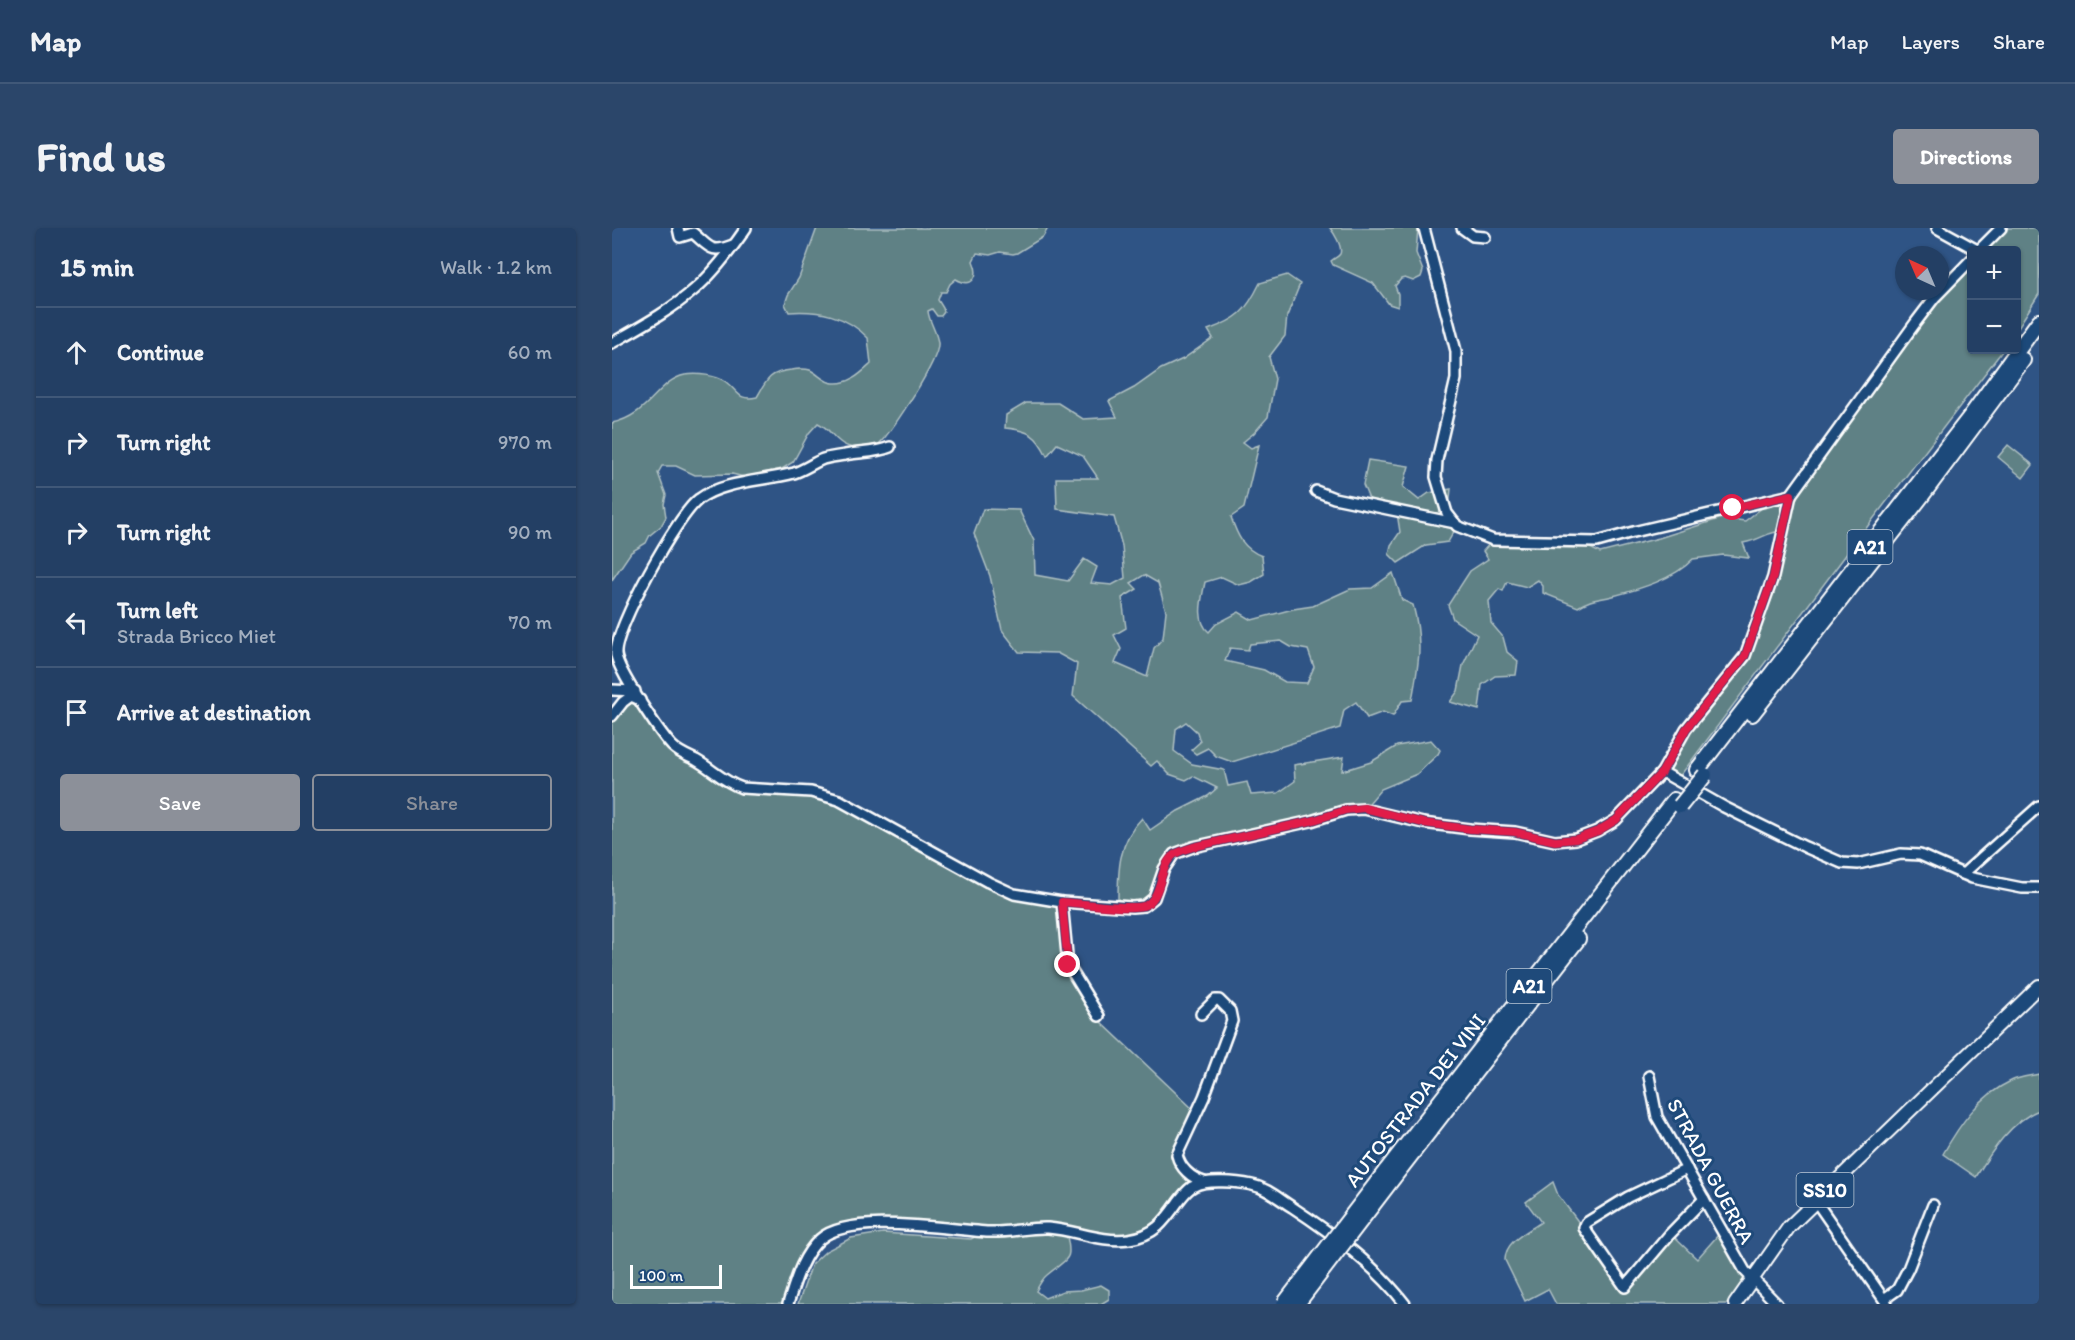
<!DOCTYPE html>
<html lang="en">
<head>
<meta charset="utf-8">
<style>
	body { margin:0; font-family:Itim,sans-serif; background:#2b466a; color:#f1f3f6 }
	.controls { position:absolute; right:18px; top:18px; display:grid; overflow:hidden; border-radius:6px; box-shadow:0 2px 4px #0004 }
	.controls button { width:54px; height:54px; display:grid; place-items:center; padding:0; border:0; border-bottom:2px solid #405878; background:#233f64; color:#f1f3f6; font:30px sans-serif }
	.compass { position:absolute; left:1283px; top:18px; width:54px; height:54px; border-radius:50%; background:#233f64; box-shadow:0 2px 4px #0004; rotate:316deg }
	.scale { position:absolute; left:18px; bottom:15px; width:92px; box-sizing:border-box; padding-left:6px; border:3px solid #fff; border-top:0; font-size:16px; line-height:21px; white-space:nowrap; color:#fff; -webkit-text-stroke:4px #1f4a7a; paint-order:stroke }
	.stop { position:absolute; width:18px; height:18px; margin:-14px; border:4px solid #e11d48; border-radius:50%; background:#fff }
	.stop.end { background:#e11d48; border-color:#fff; box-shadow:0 2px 6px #0008 }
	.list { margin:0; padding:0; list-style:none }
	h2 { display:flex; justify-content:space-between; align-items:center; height:78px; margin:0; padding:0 24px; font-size:26px }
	h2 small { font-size:20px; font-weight:400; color:#a3afbf }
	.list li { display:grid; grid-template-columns:39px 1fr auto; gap:18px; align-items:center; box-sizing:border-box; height:90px; padding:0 24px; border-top:2px solid #405878 }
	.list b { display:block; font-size:22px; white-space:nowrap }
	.list p { margin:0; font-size:20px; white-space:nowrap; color:#a3afbf }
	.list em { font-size:20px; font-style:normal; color:#a3afbf }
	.actions { display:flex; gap:12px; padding:18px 24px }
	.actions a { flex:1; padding:14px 0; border:2px solid #8c9099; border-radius:6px; text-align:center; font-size:21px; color:#8c9099 }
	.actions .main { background:#8c9099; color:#fff }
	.icon { flex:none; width:33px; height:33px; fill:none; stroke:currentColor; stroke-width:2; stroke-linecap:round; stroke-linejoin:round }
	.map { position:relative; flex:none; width:1427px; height:1076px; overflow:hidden; border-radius:6px }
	header { display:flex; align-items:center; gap:36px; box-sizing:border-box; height:84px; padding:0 30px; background:#233f64; border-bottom:2px solid #405878 }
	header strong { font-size:28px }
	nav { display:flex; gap:33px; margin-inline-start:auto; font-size:21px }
	.intro { display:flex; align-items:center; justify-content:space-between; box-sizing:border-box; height:144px; padding:0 36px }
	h1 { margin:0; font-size:42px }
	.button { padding:15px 27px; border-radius:6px; background:#8c9099; color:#fff; font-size:21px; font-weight:700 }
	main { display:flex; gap:36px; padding:0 36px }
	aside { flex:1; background:#233f64; border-radius:6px; box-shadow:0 2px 4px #0004 }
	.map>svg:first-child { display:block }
</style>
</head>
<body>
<header>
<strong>Map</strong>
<nav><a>Map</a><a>Layers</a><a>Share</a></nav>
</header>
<div class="intro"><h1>Find us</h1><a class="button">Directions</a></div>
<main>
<aside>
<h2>15 min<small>Walk · 1.2 km</small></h2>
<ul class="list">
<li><svg class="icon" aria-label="ahead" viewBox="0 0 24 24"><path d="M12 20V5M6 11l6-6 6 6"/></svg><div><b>Continue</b></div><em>60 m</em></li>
<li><svg class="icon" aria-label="right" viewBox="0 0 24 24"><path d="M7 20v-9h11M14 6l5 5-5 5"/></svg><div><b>Turn right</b></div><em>970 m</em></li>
<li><svg class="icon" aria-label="right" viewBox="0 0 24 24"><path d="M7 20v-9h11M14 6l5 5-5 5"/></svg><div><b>Turn right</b></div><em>90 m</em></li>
<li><svg class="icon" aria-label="left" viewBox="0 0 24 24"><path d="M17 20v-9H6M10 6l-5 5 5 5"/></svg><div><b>Turn left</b><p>Strada Bricco Miet</p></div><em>70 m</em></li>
<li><svg class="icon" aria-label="arrive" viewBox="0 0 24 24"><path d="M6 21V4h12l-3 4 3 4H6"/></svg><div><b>Arrive at destination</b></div></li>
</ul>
<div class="actions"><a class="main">Save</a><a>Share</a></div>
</aside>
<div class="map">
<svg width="1427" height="1076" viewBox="0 0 1427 1076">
	<rect width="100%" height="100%" fill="#2f5485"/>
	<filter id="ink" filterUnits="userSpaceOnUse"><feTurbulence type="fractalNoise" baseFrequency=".0167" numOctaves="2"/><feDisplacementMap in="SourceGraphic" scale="12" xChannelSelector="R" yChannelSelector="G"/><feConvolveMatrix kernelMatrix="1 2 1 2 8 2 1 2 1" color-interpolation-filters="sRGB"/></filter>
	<g filter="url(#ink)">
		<!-- green -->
		<g fill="#5f8185" stroke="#afc0c2" stroke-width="1.5" fill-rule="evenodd">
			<path d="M205 0H436L431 9 405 25 401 26 388 24 378 27 365 25 361 33C368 48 361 61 344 51L338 56 334 64H329L326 72 331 80 332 84 329 88H325L320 81 316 83C317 94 325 104 326 115 328 131 280 203 267 216 254 219 240 224 228 214 219 207 218 201 206 195L197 205 181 234 170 241 132 249 120 246 83 247 64 238H50L46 245 54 267 52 276 54 289 49 298 38 307 34 315 19 324 0 352V195C37 188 46 152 73 147 85 145 104 147 114 154 127 164 126 173 145 169 155 151 158 144 179 142 185 141 192 140 198 142 207 146 212 155 222 155 238 156 248 146 259 136L256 110C234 87 207 82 177 84L173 76 176 67 187 50Z"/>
			<path d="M718 0H806L804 25 811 43 809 49 801 53 793 50 789 51 783 58 786 66V79L777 76 761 55 721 37 719 33C722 30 726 29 728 26 731 19 722 5 718 0Z"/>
			<polygon points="1389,0 1427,0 1427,66 1405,101 1404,22 1367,22"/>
			<path d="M1359 31 1360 122H1391L1242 316 1065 552 1050 544 1074 501 1133 428 1171 303C1153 304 1150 312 1131 315L1137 330 1111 327 1081 331C1062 351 1028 361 1001 368 986 372 980 370 966 379L931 365V358L926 352 915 359 895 354 891 363 887 361 877 373 879 395 891 409 895 424 906 433 904 447 883 448 870 457 867 482 838 474 846 463 851 437 865 407 841 391 836 377 858 343 876 331 871 323 881 312 968 315 988 325 1047 310 1110 290 1133 293 1159 273 1179 267 1304 94Z"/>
			<path d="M675 47 688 56 675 88 673 108 657 129 663 151 656 189 642 205 631 214 639 220 647 217 632 280 619 289C625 307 631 321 650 328L652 346 639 354 627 357 610 349 593 354C590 370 583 392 597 404L604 396 627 384 640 392 681 381 701 378 738 361 760 360 781 345 790 372 801 377C811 415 807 435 800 472L790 473 781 488 771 484 755 490 744 474 732 482 728 500 620 534 604 528 596 520 584 526 579 522 588 514 585 504 574 494 564 501 562 523 580 536 612 542 616 558 635 554 639 567 666 565 683 553 682 537 732 529 730 543 759 534 785 518 819 512 828 522 826 526 805 546 769 561 752 581 562 626 542 670 532 678H506C506 645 505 615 530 590L538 602 566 583 596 568 605 560 581 548 574 552 557 546 545 533 539 538 461 468 465 436 445 425 407 424 390 402 378 348 362 306 371 281 407 282 422 313 423 347 456 353 472 331 485 339 479 355 500 357 513 350 510 318 502 289 445 281 444 250H486L471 228 445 216 435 228C425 207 417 202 393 200L394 187 414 175H446L471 191 505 189 497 173 522 160 549 141 571 131 601 110 596 102C626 91 634 84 648 55ZM532 347 546 355 554 383 551 410 542 420 535 449 503 435 509 421 502 407 514 400 510 370 525 361 519 355ZM669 413 679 419 696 422 702 439 695 455 673 454 652 442 613 433 618 420 636 422 638 416Z"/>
			<polygon points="1396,217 1421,237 1411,250 1386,229"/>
			<polygon points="756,232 797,238 791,259 807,272 817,265 839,261 836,289 845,298 836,314 814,317 786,335 777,326 779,317 788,304 785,285 757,271 751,257"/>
			<path d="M19 468 61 519 119 557 227 572 402 666 450 674 456 737 488 793 583 883 563 926 581 953 580 959 556 989 520 1010 454 1005C462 1035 454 1030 435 1047 430 1051 427 1057 424 1063L433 1070 451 1063 469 1062 489 1057 497 1062V1071L489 1076H186L200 1036 214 1023 239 1010 271 1005 359 1011 367 1007 322 1000 227 1001 199 1021 176 1076H0V488Z"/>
			<path d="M1427 846V882C1399 893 1379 924 1364 949L1331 926C1348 896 1367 868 1399 853 1407 849 1418 848 1427 846Z"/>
			<path d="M941 954 946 967 968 996 966 998 1014 1064 1062 1009 1085 1031 1107 1006 1134 1049 1117 1076H944L936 1061 913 1073 893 1032C893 1013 915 1004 929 994L914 974Z"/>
		</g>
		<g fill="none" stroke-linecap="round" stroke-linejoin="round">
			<!-- minor casing -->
			<g stroke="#fff" stroke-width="14">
				<g id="minor">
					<path d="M66 0 68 9 81 5C98 19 98 26 121 17"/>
					<polyline points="812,0 844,123 844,151 825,232 824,249 835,285 845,298 881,312 985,314 1021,304 1179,267"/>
					<polyline points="850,0 861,8 873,9"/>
					<polyline points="1325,0 1365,22"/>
					<polyline points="1367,22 1389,0"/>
					<path d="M0 115C28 99 58 83 83 61 103 44 119 22 134 0"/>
					<path d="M278 219C263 225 249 224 233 227 226 228 218 229 211 231 201 235 192 242 182 245 153 253 111 253 87 271 66 286 2 401 4 426 5 442 48 505 60 518 67 525 75 528 84 532 100 541 112 554 130 560L199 564 227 572 376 654 402 666 450 674 520 679 532 678 542 670 552 641 562 626 581 619 699 593 734 582 752 581 811 595 858 601 903 604 943 613 964 611 985 603 1004 592 1050 544 1074 501 1133 428 1161 349 1179 267 1304 94 1323 69 1360 31"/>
					<polyline points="704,263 722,270 843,295"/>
					<polyline points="0,462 23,463"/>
					<polyline points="0,488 11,474 19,468 28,472"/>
					<polyline points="1050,544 1112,579 1193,619 1230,635 1246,636 1289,626 1308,627 1360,650 1410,660 1427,660"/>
					<polyline points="1351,646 1427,578"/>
					<polyline points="450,674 456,737 487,788"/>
					<path d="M589 786 603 772H607L618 783 620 793 592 869 565 927C568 940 579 950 592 954"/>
					<polyline points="1037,848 1045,889 1133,1043 1165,1076"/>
					<polyline points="1075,941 1016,969 974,995 972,1000 1013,1059 1057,1007 1092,971"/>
					<polyline points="1203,972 1275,1076"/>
					<polyline points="1272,1071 1285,1062 1296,1041 1321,977"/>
					<path d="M176 1076C183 1054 190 1027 208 1011 239 984 337 1002 377 1004 397 1005 417 999 436 1000 464 1002 489 1015 517 1011 543 1007 552 994 566 974 571 968 575 961 582 958 594 951 626 954 640 957 655 960 667 971 680 979 721 1006 763 1037 793 1076"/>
				</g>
			</g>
			<!-- major casing -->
			<g stroke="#fff" stroke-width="16">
				<polyline id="major" points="1123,1076 1177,999 1427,758"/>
			</g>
			<!-- highway casing -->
			<g stroke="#fff" stroke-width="18">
				<g id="highway">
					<polyline points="1140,486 1309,269 1411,132"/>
					<polyline points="1085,542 1357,190 1427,93"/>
					<polyline points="773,944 1062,572"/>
					<polyline points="782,949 966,711"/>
				</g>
			</g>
			<!-- minor -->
			<use href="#minor" stroke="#1f4a7a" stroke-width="9"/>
			<!-- major -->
			<use href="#major" stroke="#1f4a7a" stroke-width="12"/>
			<!-- highway -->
			<use href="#highway" stroke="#1f4a7a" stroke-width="14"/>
			<!-- highway-bridge casing -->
			<g stroke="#fff" stroke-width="18" stroke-linecap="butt">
				<g id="highway-bridge">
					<polyline points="1068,578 1093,547"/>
					<polyline points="672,1076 773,944"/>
					<polyline points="685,1076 782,949"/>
				</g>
			</g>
			<!-- highway-bridge -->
			<use href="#highway-bridge" stroke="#1f4a7a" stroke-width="14"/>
		</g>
	</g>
	<g fill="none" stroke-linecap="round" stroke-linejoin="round" filter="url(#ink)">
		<!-- route -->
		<path stroke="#e11d48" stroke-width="8" d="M456 737 450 674C466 675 522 683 534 677 552 667 546 637 563 626 568 623 575 621 581 619L699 593 734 582 752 580 811 595 858 601 903 604 943 613 964 611 986 603 1004 592 1050 544 1074 501 1133 428 1161 349 1179 267 1121 280"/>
	</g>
	<g text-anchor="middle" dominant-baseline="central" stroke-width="6" stroke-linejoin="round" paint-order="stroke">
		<!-- shield labels -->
		<g fill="#1f4a7a" stroke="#bcc9d7" stroke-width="1.5">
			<rect x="1235.5" y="302" width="45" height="34" rx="4.5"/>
			<rect x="894.5" y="741" width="45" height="34" rx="4.5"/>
			<rect x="1184.5" y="945" width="57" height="34" rx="4.5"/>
		</g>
		<g font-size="20" font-weight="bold" fill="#fff">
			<text x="1258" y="319">A21</text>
			<text x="917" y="758">A21</text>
			<text x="1213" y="962">SS10</text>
		</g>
		<!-- street labels -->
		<g font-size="21" fill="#fff" stroke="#1f4a7a">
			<text transform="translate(803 872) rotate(-52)">AUTOSTRADA DEI VINI</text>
			<text transform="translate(1099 943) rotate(62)">STRADA GUERRA</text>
		</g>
	</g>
</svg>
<div class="controls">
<button>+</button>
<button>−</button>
</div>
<svg class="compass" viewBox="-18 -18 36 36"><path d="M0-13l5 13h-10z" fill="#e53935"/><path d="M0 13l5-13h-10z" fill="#a3afbf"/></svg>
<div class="scale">100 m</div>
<div class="stop" style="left:1121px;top:280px"></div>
<div class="stop end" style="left:456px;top:737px"></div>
</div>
</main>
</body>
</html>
